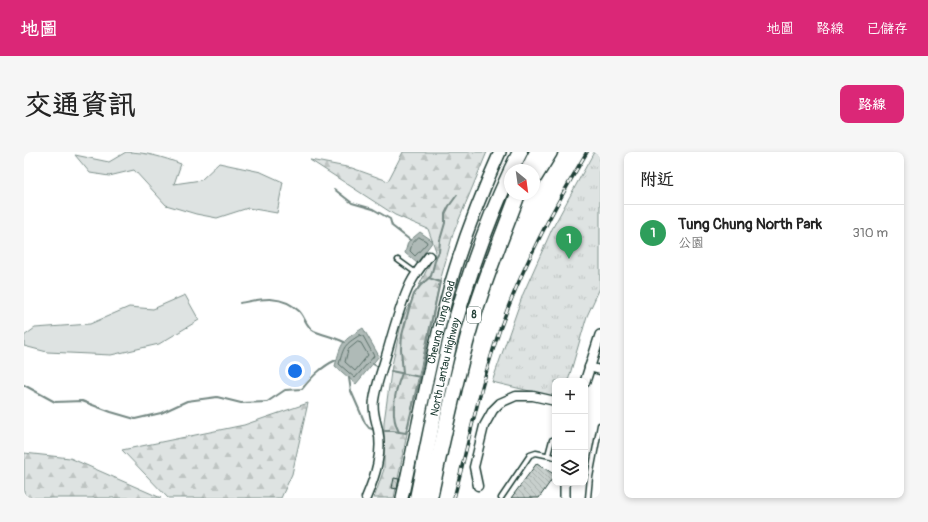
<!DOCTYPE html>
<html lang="zh-TW">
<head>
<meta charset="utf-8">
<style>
	body { margin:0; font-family:Pangolin,"LXGW WenKai TC",sans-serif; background:#f6f6f6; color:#222 }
	.controls { position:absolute; right:12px; bottom:12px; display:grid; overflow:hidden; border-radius:8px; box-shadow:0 2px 6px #0003 }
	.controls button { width:36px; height:36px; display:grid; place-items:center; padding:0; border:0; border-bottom:1px solid #e0e0e0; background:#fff; color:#222; font:20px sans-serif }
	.compass { position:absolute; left:480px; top:12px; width:36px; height:36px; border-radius:50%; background:#fff; box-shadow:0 2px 6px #0003; rotate:151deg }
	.you { position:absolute; left:271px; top:219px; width:14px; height:14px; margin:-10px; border:3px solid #fff; border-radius:50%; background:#1a73e8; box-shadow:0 0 0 6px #1a73e833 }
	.badge { display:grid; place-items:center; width:26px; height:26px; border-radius:50%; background:#db2777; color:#fff; font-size:13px; font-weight:700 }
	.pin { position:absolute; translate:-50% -33px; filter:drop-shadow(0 1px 2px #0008) }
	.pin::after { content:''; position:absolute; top:21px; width:14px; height:12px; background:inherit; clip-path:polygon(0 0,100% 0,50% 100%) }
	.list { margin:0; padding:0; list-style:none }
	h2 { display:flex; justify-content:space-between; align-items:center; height:52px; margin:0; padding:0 16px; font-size:17px }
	h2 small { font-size:13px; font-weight:400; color:#767676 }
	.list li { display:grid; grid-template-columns:26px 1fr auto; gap:12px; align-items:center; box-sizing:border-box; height:56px; padding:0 16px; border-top:1px solid #e0e0e0 }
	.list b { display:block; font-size:15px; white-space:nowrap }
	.list p { margin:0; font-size:13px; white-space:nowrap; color:#767676 }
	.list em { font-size:13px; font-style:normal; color:#767676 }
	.icon { flex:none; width:22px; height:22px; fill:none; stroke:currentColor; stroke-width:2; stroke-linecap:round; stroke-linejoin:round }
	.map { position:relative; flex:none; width:576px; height:346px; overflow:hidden; border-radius:8px }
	header { display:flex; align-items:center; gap:24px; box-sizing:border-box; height:56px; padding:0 20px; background:#db2777; color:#fff }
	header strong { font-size:19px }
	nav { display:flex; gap:22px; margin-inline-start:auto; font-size:14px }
	.intro { display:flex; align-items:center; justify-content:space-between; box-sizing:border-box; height:96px; padding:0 24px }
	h1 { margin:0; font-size:28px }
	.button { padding:10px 18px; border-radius:8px; background:#db2777; color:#fff; font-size:14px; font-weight:700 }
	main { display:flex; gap:24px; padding:0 24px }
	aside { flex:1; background:#fff; border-radius:8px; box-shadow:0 2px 6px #0003 }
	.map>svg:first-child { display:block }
</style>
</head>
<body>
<header>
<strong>地圖</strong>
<nav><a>地圖</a><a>路線</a><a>已儲存</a></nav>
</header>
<div class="intro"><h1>交通資訊</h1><a class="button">路線</a></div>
<main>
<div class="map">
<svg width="576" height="346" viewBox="0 0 576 346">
	<defs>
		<pattern id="forest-firs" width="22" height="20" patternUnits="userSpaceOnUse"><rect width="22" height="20" fill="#dee3e2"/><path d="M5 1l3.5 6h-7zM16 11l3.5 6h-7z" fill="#bec4c2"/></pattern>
		<pattern id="park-tufts" width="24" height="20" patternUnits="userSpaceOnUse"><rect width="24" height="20" fill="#dee3e2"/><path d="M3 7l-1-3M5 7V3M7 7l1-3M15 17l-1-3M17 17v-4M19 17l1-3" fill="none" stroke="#bec4c2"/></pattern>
		<pattern id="building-back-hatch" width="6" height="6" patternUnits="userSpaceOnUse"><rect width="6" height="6" fill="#c7cfcc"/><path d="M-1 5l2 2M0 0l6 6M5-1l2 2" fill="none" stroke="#aab3b0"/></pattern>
	</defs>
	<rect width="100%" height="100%" fill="#fff"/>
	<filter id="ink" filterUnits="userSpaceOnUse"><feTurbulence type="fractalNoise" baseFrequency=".025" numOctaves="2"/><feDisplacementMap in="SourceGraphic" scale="8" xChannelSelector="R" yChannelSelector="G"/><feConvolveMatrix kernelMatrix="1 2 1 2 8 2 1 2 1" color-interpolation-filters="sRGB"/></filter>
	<g filter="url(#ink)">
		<!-- grass -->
		<g fill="#dee3e2" stroke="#7e908b">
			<path d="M102 0C121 0 139 5 157 12L150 32 177 28 195 11 237 20 259 30 253 61 224 56 193 66 172 62 142 53 110 18 85 24 66 21 51 3 85 10Z"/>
			<polygon points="161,143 175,168 135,192 87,203 23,200 0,194 0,184 11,176 66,172 105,155 129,157"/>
		</g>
		<!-- forest -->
		<g fill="url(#forest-firs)" stroke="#7e908b">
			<polygon points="379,0 463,0 429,82 415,133 390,245 381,292 370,346 350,346 360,317 360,270 368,213 378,168 412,99 404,77 371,63 286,8 328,16 364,29"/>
			<polygon points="284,251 268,322 257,346 144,346 98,298 220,273"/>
			<polygon points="0,301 46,306 137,346 0,346"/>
		</g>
		<!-- park -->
		<polygon fill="url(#park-tufts)" stroke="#7e908b" points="570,0 576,0 576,136 563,164 544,229 531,229 531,245 468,230 499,142 528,77"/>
		<!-- water -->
		<g fill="#afbab7" stroke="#758883">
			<polygon points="396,80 409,89 393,111 381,101 384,90"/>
			<path d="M339 176 355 204 332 232 311 214C318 189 317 190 339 176Z"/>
		</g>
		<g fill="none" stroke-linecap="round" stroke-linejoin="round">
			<!-- shore -->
			<g stroke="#596f68" stroke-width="1">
				<polygon points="395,85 402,89 403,91 391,104 386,99 388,92"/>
				<path d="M336 183 339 184 350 204 331 226 315 212C320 194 320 193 336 183Z"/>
				<polygon points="334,190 337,191 344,203 331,219 321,210 324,198"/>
			</g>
			<!-- stream -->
			<g stroke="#758883" stroke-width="2">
				<polyline points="310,37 328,51 349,57 366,67 368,74 386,88"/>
				<polyline points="402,99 412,105"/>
				<path d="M216 151C237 147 257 142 275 159 281 165 282 175 290 179 299 183 310 185 320 190"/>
				<polyline points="349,212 356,216"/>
				<polyline points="367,219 396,225"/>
				<polyline points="379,221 377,197 378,183 385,157 390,142 397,133 407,124 412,105 415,100 416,88 421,71 421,62 425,54 433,43"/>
				<polyline points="325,226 327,239 341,271 345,276 351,278"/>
				<path d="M0 233 31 250 58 249 87 260 111 267 137 261 163 249 193 245 217 251 243 250 261 238 278 237C288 225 297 215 312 208"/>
				<polyline points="361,279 369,279 382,281 396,225 416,130 405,126"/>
				<path d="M375 280C365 262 371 239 378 221"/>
			</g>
		</g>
		<!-- building -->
		<g fill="url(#building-back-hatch)" stroke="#1f3d34">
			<polygon points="513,311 531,323 515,346 487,346"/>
			<polygon points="370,326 375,327 373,337 368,336"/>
		</g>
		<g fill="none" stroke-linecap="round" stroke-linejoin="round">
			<!-- service casing -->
			<g stroke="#1f3d34" stroke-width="7">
				<g id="service">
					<polyline points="374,108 392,121"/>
					<polyline points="524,303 528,288"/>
					<polyline points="477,346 506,303 512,301 531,305"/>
					<polyline points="564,346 566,325 576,273"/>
				</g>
			</g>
			<!-- minor casing -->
			<g stroke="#1f3d34" stroke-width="11">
				<g id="minor">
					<polyline points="565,215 576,218"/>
					<polyline points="454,334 450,315 460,274 469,258 476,251 492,244 509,244 531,249"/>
					<path d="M342 346C351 325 359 301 354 278 352 268 348 259 350 248 352 233 358 218 362 204 369 180 375 155 386 132 391 122 398 113 405 104"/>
				</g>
			</g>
			<!-- tertiary casing -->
			<g stroke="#1f3d34" stroke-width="12">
				<g id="tertiary">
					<polyline points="561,230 576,183"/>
					<polyline points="541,346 541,331"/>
				</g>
			</g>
			<!-- secondary casing -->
			<g stroke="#1f3d34" stroke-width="14">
				<g id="secondary">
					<path id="s1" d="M378 346C394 274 407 201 427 130 440 86 457 42 476 0"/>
				</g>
			</g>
			<!-- motorway casing -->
			<g stroke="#1f3d34" stroke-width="17">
				<g id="motorway">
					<polyline points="487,18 496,0"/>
					<polyline points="504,18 513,0"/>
					<polyline points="510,26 526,0"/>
					<path id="s2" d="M393 346C405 289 415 231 430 174 445 122 463 70 486 21"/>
					<path d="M406 346C418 290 430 234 445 180 458 133 477 88 494 42"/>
				</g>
			</g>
			<!-- service -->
			<use href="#service" stroke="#fff" stroke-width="4"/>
			<!-- minor -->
			<use href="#minor" stroke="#fff" stroke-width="8"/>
			<!-- tertiary -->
			<use href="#tertiary" stroke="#fff" stroke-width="9"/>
			<!-- secondary -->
			<use href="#secondary" stroke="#fff" stroke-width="11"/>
			<!-- motorway -->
			<use href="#motorway" stroke="#fff" stroke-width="14"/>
			<!-- rail casing -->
			<g stroke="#1f3d34" stroke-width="3.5">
				<path id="rail" d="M430 346C442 301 451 256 465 211 487 136 523 67 563 0"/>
			</g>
			<!-- rail -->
			<use href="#rail" stroke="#fff" stroke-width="2" stroke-dasharray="6" stroke-linecap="butt"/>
		</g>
	</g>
	<g text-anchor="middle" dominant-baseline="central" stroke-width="3" stroke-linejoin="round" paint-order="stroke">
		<!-- shield labels -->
		<rect fill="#fff" stroke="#627771" stroke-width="1" x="443" y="155" width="14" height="16" rx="3"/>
		<g font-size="10" font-weight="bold" fill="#1f3d34">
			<text x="450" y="163">8</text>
		</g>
		<!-- street labels -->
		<g font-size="11" fill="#1f3d34" stroke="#fff">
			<text stroke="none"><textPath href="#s1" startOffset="180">Cheung Tung Road</textPath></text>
			<text stroke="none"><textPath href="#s2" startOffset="134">North Lantau Highway</textPath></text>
		</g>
	</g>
</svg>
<div class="controls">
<button>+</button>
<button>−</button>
<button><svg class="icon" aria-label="layers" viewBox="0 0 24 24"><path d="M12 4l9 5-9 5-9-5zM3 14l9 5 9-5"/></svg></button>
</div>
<svg class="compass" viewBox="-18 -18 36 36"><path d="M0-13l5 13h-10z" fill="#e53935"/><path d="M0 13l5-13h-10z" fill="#767676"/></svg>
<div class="you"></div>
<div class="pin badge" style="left:545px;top:107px;background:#2e9e5b">1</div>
</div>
<aside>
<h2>附近<small></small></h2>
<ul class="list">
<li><span class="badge" style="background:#2e9e5b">1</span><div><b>Tung Chung North Park</b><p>公園</p></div><em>310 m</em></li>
</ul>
</aside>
</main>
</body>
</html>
